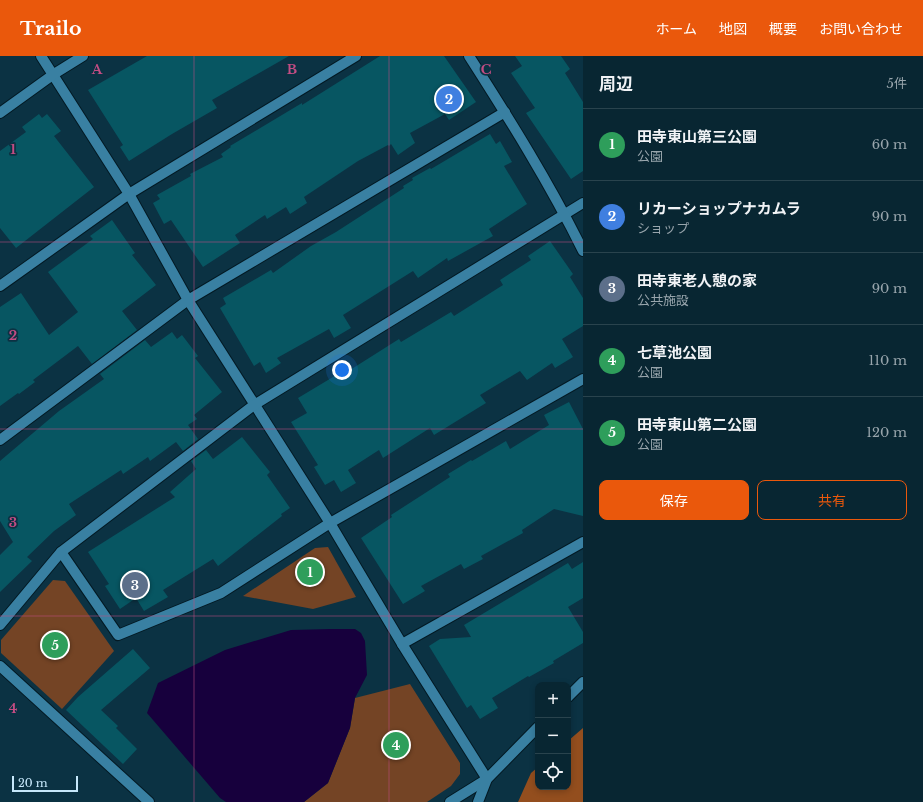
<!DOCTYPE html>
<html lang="ja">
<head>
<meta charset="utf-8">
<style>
	body { margin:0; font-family:"Libre Baskerville","Noto Sans JP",serif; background:#16323e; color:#f1f3f6 }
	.controls { position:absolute; right:12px; bottom:12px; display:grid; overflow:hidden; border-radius:8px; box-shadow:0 2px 6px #0003 }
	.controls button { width:36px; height:36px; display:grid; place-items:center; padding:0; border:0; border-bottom:1px solid #29434d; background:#082632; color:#f1f3f6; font:20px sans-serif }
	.scale { position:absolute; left:12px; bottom:10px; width:66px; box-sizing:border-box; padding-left:4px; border:2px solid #c7e8fb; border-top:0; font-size:11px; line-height:14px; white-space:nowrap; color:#c7e8fb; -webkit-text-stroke:3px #0b3243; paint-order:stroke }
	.you { position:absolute; left:342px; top:314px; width:14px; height:14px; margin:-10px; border:3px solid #fff; border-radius:50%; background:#1a73e8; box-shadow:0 0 0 6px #1a73e833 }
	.badge { display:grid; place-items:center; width:26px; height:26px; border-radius:50%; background:#ea580c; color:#fff; font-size:13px; font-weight:700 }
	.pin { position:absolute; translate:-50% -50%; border:2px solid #fff; box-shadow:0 1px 4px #0006 }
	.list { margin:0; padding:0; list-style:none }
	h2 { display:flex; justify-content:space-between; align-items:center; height:52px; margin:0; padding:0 16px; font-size:17px }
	h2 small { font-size:13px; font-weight:400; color:#98a5ac }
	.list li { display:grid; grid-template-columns:26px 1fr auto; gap:12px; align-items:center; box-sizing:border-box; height:72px; padding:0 16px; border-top:1px solid #29434d }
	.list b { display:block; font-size:15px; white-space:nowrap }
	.list p { margin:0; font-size:13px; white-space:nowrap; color:#98a5ac }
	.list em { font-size:13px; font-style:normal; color:#98a5ac }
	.actions { display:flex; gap:8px; padding:12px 16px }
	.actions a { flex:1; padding:9px 0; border:1px solid #ea580c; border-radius:8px; text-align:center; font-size:14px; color:#ea580c }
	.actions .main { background:#ea580c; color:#fff }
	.icon { flex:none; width:22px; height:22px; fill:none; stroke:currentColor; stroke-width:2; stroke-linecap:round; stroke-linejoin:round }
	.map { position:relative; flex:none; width:583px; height:746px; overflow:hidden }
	header { display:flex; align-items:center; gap:24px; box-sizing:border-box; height:56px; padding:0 20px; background:#ea580c; color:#fff }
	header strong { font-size:19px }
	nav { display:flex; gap:22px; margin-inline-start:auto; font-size:14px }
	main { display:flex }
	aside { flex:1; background:#082632 }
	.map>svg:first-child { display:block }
</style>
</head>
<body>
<header>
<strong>Trailo</strong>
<nav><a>ホーム</a><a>地図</a><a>概要</a><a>お問い合わせ</a></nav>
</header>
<main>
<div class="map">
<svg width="583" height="746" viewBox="0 0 583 746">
	<rect width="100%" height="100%" fill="#0b3243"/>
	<!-- green -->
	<g fill="#744425">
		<polygon points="328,491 356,541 313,553 243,540 315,492"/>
		<polygon points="53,524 65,525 114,595 62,653 1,597 1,584"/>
		<polygon points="410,628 460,707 460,718 451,730 427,746 304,746 328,727 350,672 355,642"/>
	</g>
	<!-- forest -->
	<polygon fill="#934e1e" points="583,672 583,746 518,746 531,717 538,711 538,731 568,731 568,685"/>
	<!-- water -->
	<polygon fill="#17003d" points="330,573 355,573 361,577 365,585 367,619 355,642 350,672 328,727 304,746 226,746 220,742 147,657 158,627 225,594 291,574"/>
	<!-- building -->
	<g fill="#075662">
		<polygon points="147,0 289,0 212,44 217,52 172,78 129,105 120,91 123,89 88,34"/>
		<polygon points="380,0 444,0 476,46 449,64 445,58 410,77 415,87 398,99 391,88 389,90 388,89 358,105 304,141 307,147 290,158 286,151 267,163 265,159 235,179 240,187 203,211 171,164 164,168 153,147 160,143 157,139 191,120 190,118 223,101 221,98 231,91 230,90 302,47 302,49"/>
		<polygon points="515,0 561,0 570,13 565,17 583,46 583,115 571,123 526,57 535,52 511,17 522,10"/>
		<polygon points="39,58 42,62 47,58 61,75 54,80 94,131 16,192 0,172 0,95 26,76 22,71"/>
		<polygon points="490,78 496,88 500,85 512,106 504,110 527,148 489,173 493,180 448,205 447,202 418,222 413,215 343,259 351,272 334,282 329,273 277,302 281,307 266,317 260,306 254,310 220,252 226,248 223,242 271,214 273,217 311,190 336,176 404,132 403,130 413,124 412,122 430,112 431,113"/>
		<polygon points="112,164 135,197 132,199 156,229 122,255 137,274 92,308 78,290 33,324 35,326 19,338 18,337 0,350 0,251 21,237 49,279 78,256 48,216 93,183 90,180"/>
		<polygon points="550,185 573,218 570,221 583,242 583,270 562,283 573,301 555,312 552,307 527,324 520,315 480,339 486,347 434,379 430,372 383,402 379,394 348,414 356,427 341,436 334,424 325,429 314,411 318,409 291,366 307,357 298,342 338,318 339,321 399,283 401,286 451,256 454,260 503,229 500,224 531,204 528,200"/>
		<polygon points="172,276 177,283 182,279 198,300 195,302 222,336 194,359 197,363 188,369 198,383 183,395 176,386 150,405 148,401 123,418 121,414 69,448 76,459 54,475 27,501 32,505 0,536 0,499 13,486 0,465 0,405 59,355 104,323 100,318 145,284 151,291"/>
		<polygon points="569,346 583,373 583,460 554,453 522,474 523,477 481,500 483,503 464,513 461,508 421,530 425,535 403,548 361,482 392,461 391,459 450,421 448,418 471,404 472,405 506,385 510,393 549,369 544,359"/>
		<polygon points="242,381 270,416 267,419 290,452 281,458 282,460 218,510 213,503 163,534 168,541 144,555 136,542 120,553 105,530 109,528 88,496 175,441 170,436 196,413 191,405 206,394 213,403"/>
		<polygon points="583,506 583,542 568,551 583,576 583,587 553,605 554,607 529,621 528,620 492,642 498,652 480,663 471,649 467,652 429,590 440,583 471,581 464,569 568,507 572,513"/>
		<polygon points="133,593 150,612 101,654 118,670 116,672 137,693 123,708 66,654 78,641"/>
	</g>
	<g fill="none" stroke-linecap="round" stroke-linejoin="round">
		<!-- minor casing -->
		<g stroke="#031923" stroke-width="12">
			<g id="minor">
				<polyline points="41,0 129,138 188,244 330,467 402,588 487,723 450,746"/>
				<polyline points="0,230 129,138 356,0"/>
				<polyline points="0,384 188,244 505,56"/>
				<polyline points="61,496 118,579 221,537 330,467 583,323"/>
				<polyline points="0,569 61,496 254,349 583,147"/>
				<polyline points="402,588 583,486"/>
				<polyline points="0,610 149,746"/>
				<polyline points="568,641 583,626"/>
				<polyline points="478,746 487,723 538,671"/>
			</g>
		</g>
		<!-- tertiary casing -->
		<g stroke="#031923" stroke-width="12">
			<g id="tertiary">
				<path d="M469 0C510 64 550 128 583 195"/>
				<polyline points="0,57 54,18 83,0"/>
			</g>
		</g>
		<!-- minor -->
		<use href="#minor" stroke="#3980a2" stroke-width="10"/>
		<!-- tertiary -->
		<use href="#tertiary" stroke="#3980a2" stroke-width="10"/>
	</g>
	<!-- grid -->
	<path fill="none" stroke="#c34c83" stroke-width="1" stroke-opacity="0.55" d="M194 0V746M389 0V746M0 186H583M0 373H583M0 560H583"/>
	<g font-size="13" text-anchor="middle" font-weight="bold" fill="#c34c83" stroke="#0b3243" stroke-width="3.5" stroke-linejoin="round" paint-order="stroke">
		<text x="97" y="18">A</text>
		<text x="292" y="18">B</text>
		<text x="486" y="18">C</text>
		<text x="13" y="98">1</text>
		<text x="13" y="284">2</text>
		<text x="13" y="471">3</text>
		<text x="13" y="657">4</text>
	</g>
</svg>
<div class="controls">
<button>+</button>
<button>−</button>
<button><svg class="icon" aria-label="locate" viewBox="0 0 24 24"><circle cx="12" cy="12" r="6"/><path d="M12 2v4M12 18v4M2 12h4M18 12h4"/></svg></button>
</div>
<div class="scale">20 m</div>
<div class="you"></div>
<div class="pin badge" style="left:310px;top:516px;background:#2e9e5b">1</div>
<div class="pin badge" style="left:449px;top:43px;background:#3f7fe0">2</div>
<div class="pin badge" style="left:135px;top:529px;background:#5c6f8a">3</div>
<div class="pin badge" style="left:396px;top:689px;background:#2e9e5b">4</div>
<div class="pin badge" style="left:55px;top:589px;background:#2e9e5b">5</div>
</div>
<aside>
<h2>周辺<small>5件</small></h2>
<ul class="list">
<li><span class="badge" style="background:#2e9e5b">1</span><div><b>田寺東山第三公園</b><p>公園</p></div><em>60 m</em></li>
<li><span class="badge" style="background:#3f7fe0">2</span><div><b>リカーショップナカムラ</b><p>ショップ</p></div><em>90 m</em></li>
<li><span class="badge" style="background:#5c6f8a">3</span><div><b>田寺東老人憩の家</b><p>公共施設</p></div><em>90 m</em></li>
<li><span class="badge" style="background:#2e9e5b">4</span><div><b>七草池公園</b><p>公園</p></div><em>110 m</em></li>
<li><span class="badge" style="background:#2e9e5b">5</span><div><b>田寺東山第二公園</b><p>公園</p></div><em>120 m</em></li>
</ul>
<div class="actions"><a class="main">保存</a><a>共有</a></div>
</aside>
</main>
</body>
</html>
